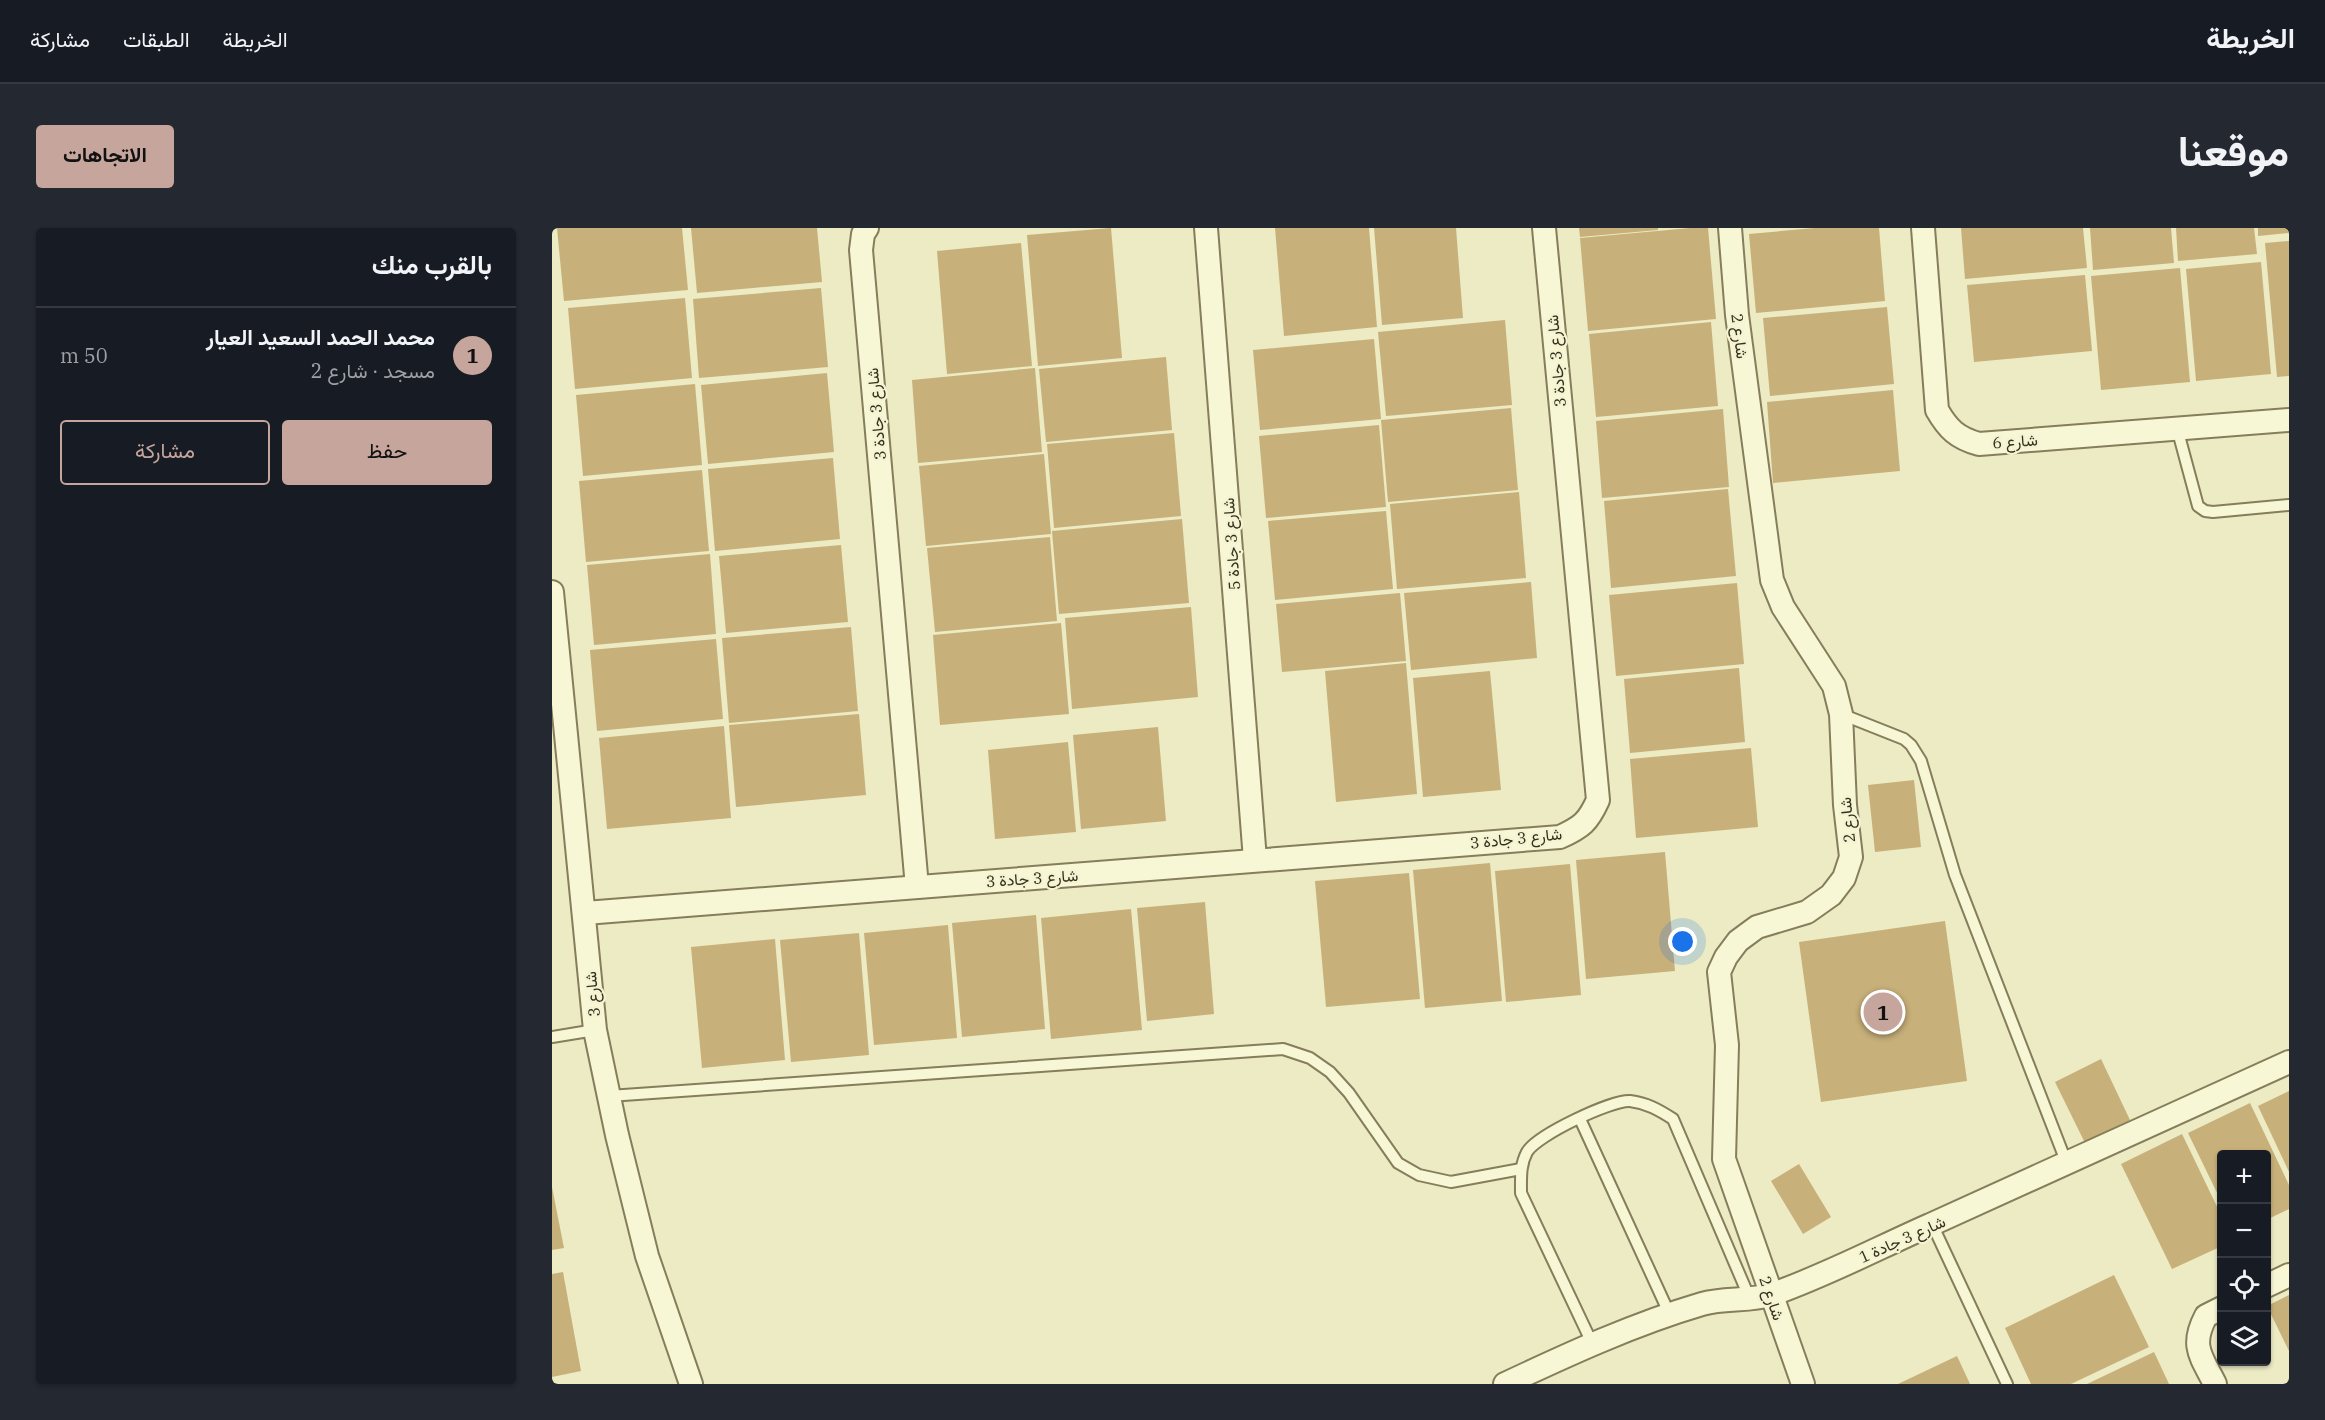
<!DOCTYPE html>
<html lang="ar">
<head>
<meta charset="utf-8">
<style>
	body { margin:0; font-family:"IBM Plex Serif",Vazirmatn,serif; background:#242831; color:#f1f3f6; direction:rtl }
	.controls { position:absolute; right:18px; bottom:18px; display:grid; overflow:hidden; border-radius:6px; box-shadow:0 2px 4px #0004 }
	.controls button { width:54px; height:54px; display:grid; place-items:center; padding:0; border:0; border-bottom:2px solid #363941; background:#171b24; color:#f1f3f6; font:30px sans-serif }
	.you { position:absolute; left:1131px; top:714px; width:21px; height:21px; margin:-15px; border:4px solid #fff; border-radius:50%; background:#1a73e8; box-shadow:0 0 0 9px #1a73e833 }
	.badge { display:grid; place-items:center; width:39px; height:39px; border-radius:50%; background:#c6a69c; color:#111; font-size:20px; font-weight:700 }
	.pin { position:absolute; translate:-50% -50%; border:3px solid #fff; box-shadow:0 2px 6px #0006 }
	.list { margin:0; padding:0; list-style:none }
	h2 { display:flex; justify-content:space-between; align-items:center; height:78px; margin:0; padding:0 24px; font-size:26px }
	h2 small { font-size:20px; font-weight:400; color:#9ea1a6 }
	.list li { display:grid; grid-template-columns:39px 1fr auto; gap:18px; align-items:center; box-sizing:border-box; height:96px; padding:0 24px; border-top:2px solid #363941 }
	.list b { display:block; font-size:22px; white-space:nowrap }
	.list p { margin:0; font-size:20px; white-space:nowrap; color:#9ea1a6 }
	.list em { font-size:20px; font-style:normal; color:#9ea1a6 }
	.actions { display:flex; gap:12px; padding:18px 24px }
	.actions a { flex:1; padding:14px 0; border:2px solid #c6a69c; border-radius:6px; text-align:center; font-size:21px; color:#c6a69c }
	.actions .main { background:#c6a69c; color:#111 }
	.icon { flex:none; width:33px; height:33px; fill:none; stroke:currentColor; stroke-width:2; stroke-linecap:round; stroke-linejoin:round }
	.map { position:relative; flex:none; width:1737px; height:1156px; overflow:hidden; direction:ltr; border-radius:6px }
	header { display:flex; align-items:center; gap:36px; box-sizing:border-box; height:84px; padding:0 30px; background:#171b24; border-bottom:2px solid #363941 }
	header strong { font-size:28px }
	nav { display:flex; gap:33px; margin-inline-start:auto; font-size:21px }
	.intro { display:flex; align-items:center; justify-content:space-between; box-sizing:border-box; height:144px; padding:0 36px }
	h1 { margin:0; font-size:42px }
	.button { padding:15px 27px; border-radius:6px; background:#c6a69c; color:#111; font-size:21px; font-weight:700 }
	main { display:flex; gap:36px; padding:0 36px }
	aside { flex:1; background:#171b24; border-radius:6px; box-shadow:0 2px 4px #0004 }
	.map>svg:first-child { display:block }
</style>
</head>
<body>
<header>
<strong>الخريطة</strong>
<nav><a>الخريطة</a><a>الطبقات</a><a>مشاركة</a></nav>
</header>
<div class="intro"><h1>موقعنا</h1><a class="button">الاتجاهات</a></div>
<main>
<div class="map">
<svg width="1737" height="1156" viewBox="0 0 1737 1156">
	<rect width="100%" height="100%" fill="#ecebc3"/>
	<!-- building -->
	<g fill="#c8b07a">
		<polygon points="5,0 130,0 136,62 12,73"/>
		<polygon points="139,0 265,0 270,54 145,65"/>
		<polygon points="559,0 570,130 486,138 475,7"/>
		<polygon points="723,0 817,0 825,99 732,108"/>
		<polygon points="822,0 904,0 911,90 830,97"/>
		<polygon points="1027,0 1106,0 1106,2 1028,9"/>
		<polygon points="1138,0 1156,0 1164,91 1036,103 1028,10"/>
		<polygon points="1263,0 1327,0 1333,73 1204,85 1197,6"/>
		<polygon points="1409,0 1531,0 1535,40 1413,51"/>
		<polygon points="1538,0 1619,0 1622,35 1541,42"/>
		<polygon points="1624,0 1702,0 1705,26 1626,33"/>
		<polygon points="1706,0 1737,0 1737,5 1706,8"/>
		<polygon points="1737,13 1737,148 1725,149 1713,15"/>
		<polygon points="469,15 480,138 395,146 385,23"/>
		<polygon points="1709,34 1719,146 1644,153 1634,41"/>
		<polygon points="1628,40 1638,154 1549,162 1539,48"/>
		<polygon points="1533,47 1540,123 1422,134 1415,57"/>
		<polygon points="269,60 276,139 147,150 141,71"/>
		<polygon points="133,70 140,150 23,161 16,80"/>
		<polygon points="1335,79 1342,156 1218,168 1211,90"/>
		<polygon points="953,92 960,177 834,188 826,104"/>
		<polygon points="1159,94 1166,178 1044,189 1037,106"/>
		<polygon points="822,111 829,191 708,202 701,122"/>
		<polygon points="614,129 620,202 494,214 487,141"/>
		<polygon points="483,140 490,224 366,235 360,152"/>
		<polygon points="275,145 282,224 156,236 149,157"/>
		<polygon points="143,156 150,237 31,248 24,167"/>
		<polygon points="1341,162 1348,243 1221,255 1215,174"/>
		<polygon points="959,180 966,262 836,274 829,192"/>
		<polygon points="1171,181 1177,259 1050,270 1044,193"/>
		<polygon points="827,197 834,279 714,290 707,208"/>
		<polygon points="622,205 629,288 502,300 495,216"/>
		<polygon points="492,226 499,306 374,318 367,238"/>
		<polygon points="281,230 288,311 163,323 156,241"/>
		<polygon points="150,242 157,323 34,334 27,253"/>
		<polygon points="1176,261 1184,348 1059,360 1052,273"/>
		<polygon points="967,264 974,350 845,361 838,276"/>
		<polygon points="834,283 841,361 723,372 716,293"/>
		<polygon points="630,291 637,375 507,386 500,303"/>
		<polygon points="498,309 505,393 383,404 375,320"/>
		<polygon points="289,317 296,394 174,405 167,328"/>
		<polygon points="158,326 164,406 42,417 35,337"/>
		<polygon points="979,354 985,430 859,442 852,365"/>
		<polygon points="1185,355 1192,436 1064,448 1057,367"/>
		<polygon points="848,365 854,433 730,444 724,376"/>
		<polygon points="639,379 646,469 520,481 513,390"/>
		<polygon points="509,395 517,486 388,497 381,407"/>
		<polygon points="299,399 306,483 177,495 170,410"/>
		<polygon points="164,411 171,491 45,503 38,422"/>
		<polygon points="854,435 865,566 784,574 773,443"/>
		<polygon points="1187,440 1193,514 1078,525 1072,451"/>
		<polygon points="938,443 949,562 871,569 861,450"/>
		<polygon points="307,486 314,567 184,579 177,497"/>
		<polygon points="172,498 179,590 55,601 47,510"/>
		<polygon points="606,499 614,593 529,601 521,507"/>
		<polygon points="516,514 524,604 443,611 436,522"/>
		<polygon points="1199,520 1206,599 1084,610 1078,531"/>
		<polygon points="1362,552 1369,619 1323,624 1316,557"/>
		<polygon points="1113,624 1123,743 1034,751 1024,632"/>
		<polygon points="938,635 950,773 873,780 861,642"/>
		<polygon points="1018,636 1029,767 954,774 943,643"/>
		<polygon points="857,645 868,771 774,779 763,653"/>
		<polygon points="653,674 662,786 595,793 585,680"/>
		<polygon points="579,681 590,802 499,811 489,690"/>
		<polygon points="484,687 493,801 410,809 400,695"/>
		<polygon points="1393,693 1415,853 1269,874 1247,714"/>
		<polygon points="396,697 405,810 322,817 312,705"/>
		<polygon points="307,705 317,827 239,834 228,712"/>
		<polygon points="223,711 233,832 150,840 139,719"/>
		<polygon points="1549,831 1578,892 1533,915 1503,854"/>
		<polygon points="1737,863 1737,944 1706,878"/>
		<polygon points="1698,875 1737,957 1737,981 1714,992 1714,926 1670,926 1670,975 1636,905"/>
		<polygon points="1630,906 1670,989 1670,1018 1620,1041 1569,936"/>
		<polygon points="1247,936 1279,989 1251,1006 1219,953"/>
		<polygon points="0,959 12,1020 0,1022"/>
		<polygon points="11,1044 29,1143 0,1149 0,1046"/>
		<polygon points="1562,1047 1597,1119 1519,1156 1479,1156 1453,1100"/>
		<polygon points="1737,1067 1737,1123 1715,1078"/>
		<polygon points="1602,1124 1617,1156 1535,1156"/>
		<polygon points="1405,1128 1418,1156 1346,1156"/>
	</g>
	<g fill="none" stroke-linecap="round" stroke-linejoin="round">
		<!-- service casing -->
		<g stroke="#857d5b" stroke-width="14">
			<g id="service">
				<polyline points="1625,200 1646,278 1653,283 1661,284 1737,277"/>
				<polyline points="1289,486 1352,511 1359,517 1369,533 1403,647 1515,936"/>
				<polyline points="0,809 43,802"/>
				<polyline points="57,868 731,821 758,830 778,844 797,865 846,935 867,947 899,954 969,941"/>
				<polyline points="1028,891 1118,1087"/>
				<polyline points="1380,996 1455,1156"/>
				<path d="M1040 1115 969 965C969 950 968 937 975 924 985 907 1059 872 1078 873 1095 875 1107 882 1121 891L1198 1071"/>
			</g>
		</g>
		<!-- minor casing -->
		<g stroke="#857d5b" stroke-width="26">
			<g id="minor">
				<polyline points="315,0 311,6 309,22 365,659"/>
				<polyline points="654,0 703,632"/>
				<polyline points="1178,0 1185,87 1220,352 1231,379 1282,458 1289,486 1293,577 1299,629 1292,650 1279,667 1255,684 1205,699 1186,713 1174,729 1167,744 1175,817 1172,931 1251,1156"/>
				<path d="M1371 0 1385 182C1396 201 1405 210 1427 216L1737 192"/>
				<polyline points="0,364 43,802 65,907 95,1028 139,1156"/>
				<path d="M33 685 1008 609C1030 599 1036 594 1046 572L992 0"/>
				<polyline points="1714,1058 1737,1047"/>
				<path d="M953 1156C1017 1126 1082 1096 1150 1076 1173 1069 1198 1074 1221 1066 1275 1047 1326 1020 1378 997 1498 943 1618 889 1737 834"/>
				<path d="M1663 1156C1649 1128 1638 1118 1654 1088L1670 1080"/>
			</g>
		</g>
		<!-- service -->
		<use href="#service" stroke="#f7f6d5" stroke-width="10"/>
		<!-- minor -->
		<use href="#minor" stroke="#f7f6d5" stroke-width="22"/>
	</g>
	<g text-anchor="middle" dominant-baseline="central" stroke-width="4.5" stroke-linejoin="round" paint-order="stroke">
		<!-- street labels -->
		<g font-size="16" fill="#35301e" stroke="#f4f3d2">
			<text transform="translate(1188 108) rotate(83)">شارع 2</text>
			<text transform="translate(1004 133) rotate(-95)">شارع 3 جادة 3</text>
			<text transform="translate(324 186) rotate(-95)">شارع 3 جادة 3</text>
			<text transform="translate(1463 213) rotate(-4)">شارع 6</text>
			<text transform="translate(679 316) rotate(-94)">شارع 3 جادة 5</text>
			<text transform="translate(1295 592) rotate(-96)">شارع 2</text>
			<text transform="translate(964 610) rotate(-6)">شارع 3 جادة 3</text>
			<text transform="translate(480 650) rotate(-4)">شارع 3 جادة 3</text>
			<text transform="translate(40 766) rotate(-95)">شارع 3</text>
			<text transform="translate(1350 1011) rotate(-24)">شارع 3 جادة 1</text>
			<text transform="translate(1220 1070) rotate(71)">شارع 2</text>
		</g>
	</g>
</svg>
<div class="controls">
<button>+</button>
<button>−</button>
<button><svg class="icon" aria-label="locate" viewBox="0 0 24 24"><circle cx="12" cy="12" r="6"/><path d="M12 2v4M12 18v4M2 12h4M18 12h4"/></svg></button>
<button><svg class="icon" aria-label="layers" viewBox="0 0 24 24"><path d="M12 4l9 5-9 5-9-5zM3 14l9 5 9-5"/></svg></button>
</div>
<div class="you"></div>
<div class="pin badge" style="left:1331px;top:784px">1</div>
</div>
<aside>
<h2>بالقرب منك<small></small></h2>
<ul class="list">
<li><span class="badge">1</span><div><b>محمد الحمد السعيد العيار</b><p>مسجد · شارع 2</p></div><em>50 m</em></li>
</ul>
<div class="actions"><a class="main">حفظ</a><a>مشاركة</a></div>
</aside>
</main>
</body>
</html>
